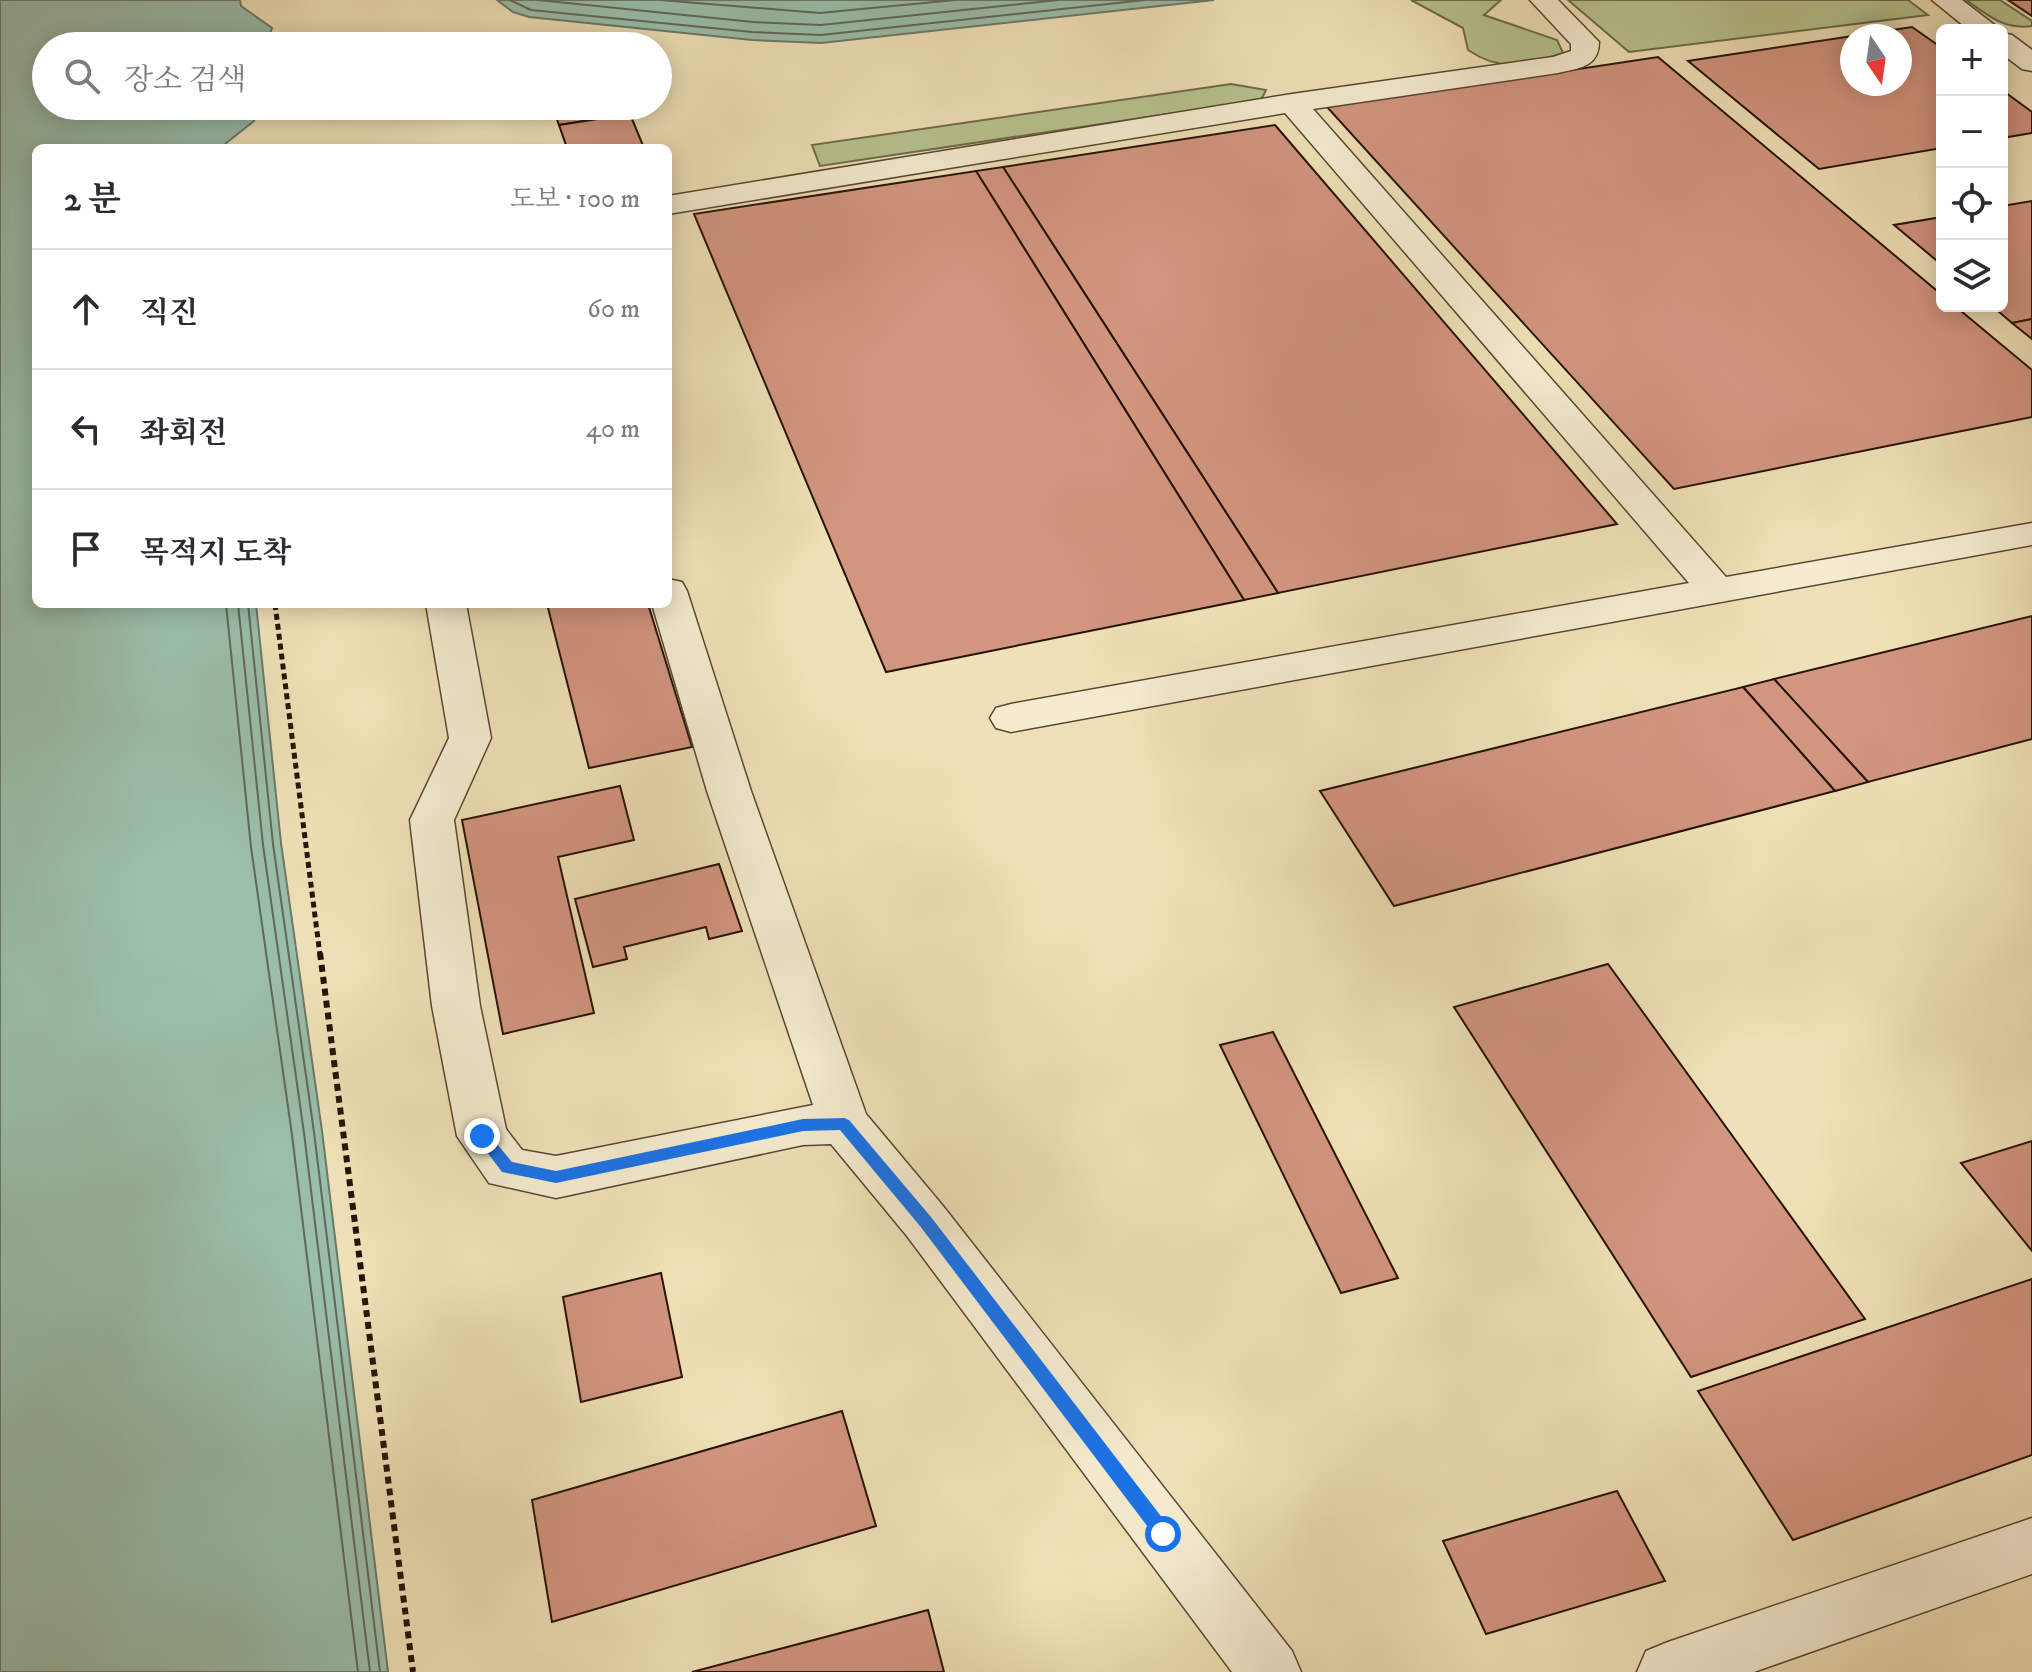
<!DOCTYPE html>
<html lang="ko">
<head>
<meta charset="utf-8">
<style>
	body { margin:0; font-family:"IM FELL DW Pica","Noto Serif KR",serif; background:#f7f7f7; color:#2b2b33 }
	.controls { position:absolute; right:24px; top:24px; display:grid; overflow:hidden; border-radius:12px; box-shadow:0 4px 20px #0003 }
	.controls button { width:72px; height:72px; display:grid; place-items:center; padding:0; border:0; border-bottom:2px solid #e1e1e2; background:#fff; color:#2b2b33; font:40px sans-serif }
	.compass { position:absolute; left:1840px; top:24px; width:72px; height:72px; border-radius:50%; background:#fff; box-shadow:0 4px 20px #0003; rotate:167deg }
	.stop { position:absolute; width:24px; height:24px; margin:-18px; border:6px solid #1a73e8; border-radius:50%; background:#fff }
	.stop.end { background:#1a73e8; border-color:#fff; box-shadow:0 2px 8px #0008 }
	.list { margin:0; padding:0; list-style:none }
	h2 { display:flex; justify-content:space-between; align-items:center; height:104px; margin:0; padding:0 32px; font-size:34px }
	h2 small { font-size:26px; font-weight:400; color:#7c7c81 }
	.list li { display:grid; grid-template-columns:52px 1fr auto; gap:24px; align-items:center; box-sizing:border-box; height:120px; padding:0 32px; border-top:2px solid #e1e1e2 }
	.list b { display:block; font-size:30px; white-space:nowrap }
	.list em { font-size:26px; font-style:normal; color:#7c7c81 }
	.icon { flex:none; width:44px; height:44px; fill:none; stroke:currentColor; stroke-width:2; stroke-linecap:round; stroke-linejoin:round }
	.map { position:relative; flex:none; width:2032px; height:1672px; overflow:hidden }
	.search { position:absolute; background:#fff; box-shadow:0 4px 20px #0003; left:32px; top:32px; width:640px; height:88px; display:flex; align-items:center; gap:20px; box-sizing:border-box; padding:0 28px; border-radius:44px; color:#7c7c81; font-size:30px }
	.panel { position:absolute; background:#fff; box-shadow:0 4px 20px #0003; left:32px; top:144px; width:640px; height:464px; border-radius:12px }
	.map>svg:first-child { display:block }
</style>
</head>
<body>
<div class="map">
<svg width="2032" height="1672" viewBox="0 0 2032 1672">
	<rect width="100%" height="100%" fill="#efe1b7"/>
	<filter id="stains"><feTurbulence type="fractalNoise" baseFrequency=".0025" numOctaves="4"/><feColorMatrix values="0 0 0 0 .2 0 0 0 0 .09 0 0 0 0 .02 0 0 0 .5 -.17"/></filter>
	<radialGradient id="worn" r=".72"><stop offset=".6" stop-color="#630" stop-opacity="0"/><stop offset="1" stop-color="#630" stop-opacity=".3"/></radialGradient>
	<!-- green -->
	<g fill="#b7c38f" stroke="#6f6a4c" stroke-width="2">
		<path d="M1411 0H1501L1484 15 1557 40 1563 53C1526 65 1502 73 1468 50L1463 28Z"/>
		<polygon points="1568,0 1908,0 1928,15 1629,52"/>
		<path d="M1966 0H2000L2032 21V26C2004 30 1989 16 1966 0Z"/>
		<polygon points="1231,84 1266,90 1261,100 820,166 812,145"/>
	</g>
	<!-- water -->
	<g fill="#9abeaa" stroke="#6c796a" stroke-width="2">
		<polygon points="0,0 240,0 241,6 272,28 269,37 259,46 46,46 46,106 257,106 254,121 225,144 224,148 36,148 36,604 256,604 281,843 322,1131 388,1672 0,1672"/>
		<polygon points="497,0 1214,0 821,43 752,40 529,17 513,12"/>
	</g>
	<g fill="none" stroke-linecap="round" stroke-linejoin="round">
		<!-- shore -->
		<g stroke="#60685a" stroke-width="2">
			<polyline points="510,0 531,10 752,32 821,35 1145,0"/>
			<polyline points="538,0 753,22 821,25 1058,0"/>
			<polyline points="660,0 820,13 955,0"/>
			<polyline points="226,604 251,847 292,1135 358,1672"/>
			<polyline points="238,604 263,845 304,1133 370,1672"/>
			<polyline points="248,604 273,844 314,1132 380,1672"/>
		</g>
	</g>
	<!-- building -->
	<g fill="#d2957f" stroke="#271209" stroke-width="2" fill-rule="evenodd">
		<polygon points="2008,0 2032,0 2032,16"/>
		<path d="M1912 27 1942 48V148L1819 169 1688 61ZM1852 36H1900V84H1852Z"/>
		<polygon points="1658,57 1942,295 1942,306 1955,306 2032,370 2032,417 1674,489 1327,107"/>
		<polygon points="2002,90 2032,112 2032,133 2002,138"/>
		<polygon points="552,106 617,106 621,115 559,125"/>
		<polygon points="630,114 644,148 567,148 559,125"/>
		<polygon points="1275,125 1617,524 1278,593 1003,167"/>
		<polygon points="1003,167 1278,593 1244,600 976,171"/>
		<polygon points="976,171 1244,600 886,672 694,214"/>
		<polygon points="2032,201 2032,319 2012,323 1992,306 2002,306 2002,206"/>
		<polygon points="1942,217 1942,265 1894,225"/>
		<polygon points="2032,319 2032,339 2012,323"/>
		<polygon points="547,604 648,604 692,747 589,768"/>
		<polygon points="2032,616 2032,739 1868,782 1774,679"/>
		<polygon points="1774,679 1868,782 1835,791 1743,687"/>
		<polygon points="1743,687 1835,791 1394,906 1320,791"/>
		<polygon points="620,786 634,840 558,857 594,1013 503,1034 462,820"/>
		<polygon points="719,864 742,931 709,939 706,927 624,947 627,959 593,967 575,899"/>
		<polygon points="1608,964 1865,1319 1691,1377 1454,1007"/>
		<polygon points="1273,1032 1398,1278 1341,1293 1220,1045"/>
		<polygon points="2032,1141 2032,1251 1961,1163"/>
		<polygon points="661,1273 682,1377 581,1402 563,1297"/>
		<polygon points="2032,1279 2032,1455 1793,1540 1698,1391"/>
		<polygon points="842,1411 876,1526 552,1622 532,1500"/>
		<polygon points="1617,1491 1665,1581 1486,1634 1443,1541"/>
		<polygon points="928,1610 944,1672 692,1672"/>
	</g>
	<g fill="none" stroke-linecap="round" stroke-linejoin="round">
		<!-- minor casing -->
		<g stroke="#594634" stroke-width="3">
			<g id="minor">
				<path d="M1530 0H1558L1599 42C1599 67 1579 68 1558 73L1313 109 1726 577 2032 523V545L1011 732 996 728 990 718 996 708 1011 704 1689 583 1285 113 668 214V196L1292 94 1553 57 1571 51V44Z"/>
				<polygon points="1932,0 1962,0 2001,30 1969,30"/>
				<polygon points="2002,33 2012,35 2032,50 2032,71 2022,69 2002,54"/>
				<polygon points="668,579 682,582 687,591 751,791 866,1114 943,1206 1292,1651 1301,1672 1232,1672 907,1236 831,1144 803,1145 556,1198 489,1183 457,1136 432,1006 410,820 449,738 426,604 466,604 491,738 454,820 480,1006 506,1129 522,1150 556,1156 813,1105 707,791 652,604 668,604"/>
				<polygon points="2032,1518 2032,1574 1754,1672 1637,1672 1646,1651 1668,1642"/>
			</g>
		</g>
		<!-- path-far1 -->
		<polyline stroke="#271209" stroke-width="5" stroke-dasharray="6 4" stroke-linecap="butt" points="275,604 320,955"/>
		<!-- path -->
		<polyline stroke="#271209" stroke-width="6" stroke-dasharray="7 5" stroke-linecap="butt" points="320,953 413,1672"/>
		<!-- minor -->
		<use href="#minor" fill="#f5ecd0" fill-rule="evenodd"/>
	</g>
	<!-- route -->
	<polygon fill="#1a73e8" points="844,1118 849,1120 931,1217 1170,1528 1172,1534 1170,1539 1157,1539 920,1226 840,1130 803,1131 556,1183 502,1172 475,1136 482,1130 487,1132 512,1162 556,1171 803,1119"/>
	<rect width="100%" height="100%" filter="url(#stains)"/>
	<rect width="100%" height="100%" fill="url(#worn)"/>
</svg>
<div class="controls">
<button>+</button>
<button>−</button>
<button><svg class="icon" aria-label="locate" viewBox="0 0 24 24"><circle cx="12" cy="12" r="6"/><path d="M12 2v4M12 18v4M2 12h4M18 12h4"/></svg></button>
<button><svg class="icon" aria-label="layers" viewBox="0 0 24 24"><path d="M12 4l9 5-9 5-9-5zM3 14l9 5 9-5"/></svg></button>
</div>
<svg class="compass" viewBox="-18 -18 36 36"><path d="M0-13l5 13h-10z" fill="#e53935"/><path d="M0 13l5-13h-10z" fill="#7c7c81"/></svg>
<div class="stop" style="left:1163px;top:1534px"></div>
<div class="stop end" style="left:482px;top:1136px"></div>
<div class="search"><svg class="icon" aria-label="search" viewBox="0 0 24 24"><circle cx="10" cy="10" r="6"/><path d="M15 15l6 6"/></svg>장소 검색</div>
<section class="panel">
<h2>2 분<small>도보 · 100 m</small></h2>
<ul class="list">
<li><svg class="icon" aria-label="ahead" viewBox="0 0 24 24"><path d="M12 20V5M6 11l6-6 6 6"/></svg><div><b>직진</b></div><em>60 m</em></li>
<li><svg class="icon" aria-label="left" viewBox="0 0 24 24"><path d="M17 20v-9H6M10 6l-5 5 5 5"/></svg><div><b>좌회전</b></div><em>40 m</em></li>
<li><svg class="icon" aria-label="arrive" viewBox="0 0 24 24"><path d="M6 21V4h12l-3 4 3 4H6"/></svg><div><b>목적지 도착</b></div></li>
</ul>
</section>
</div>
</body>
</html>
